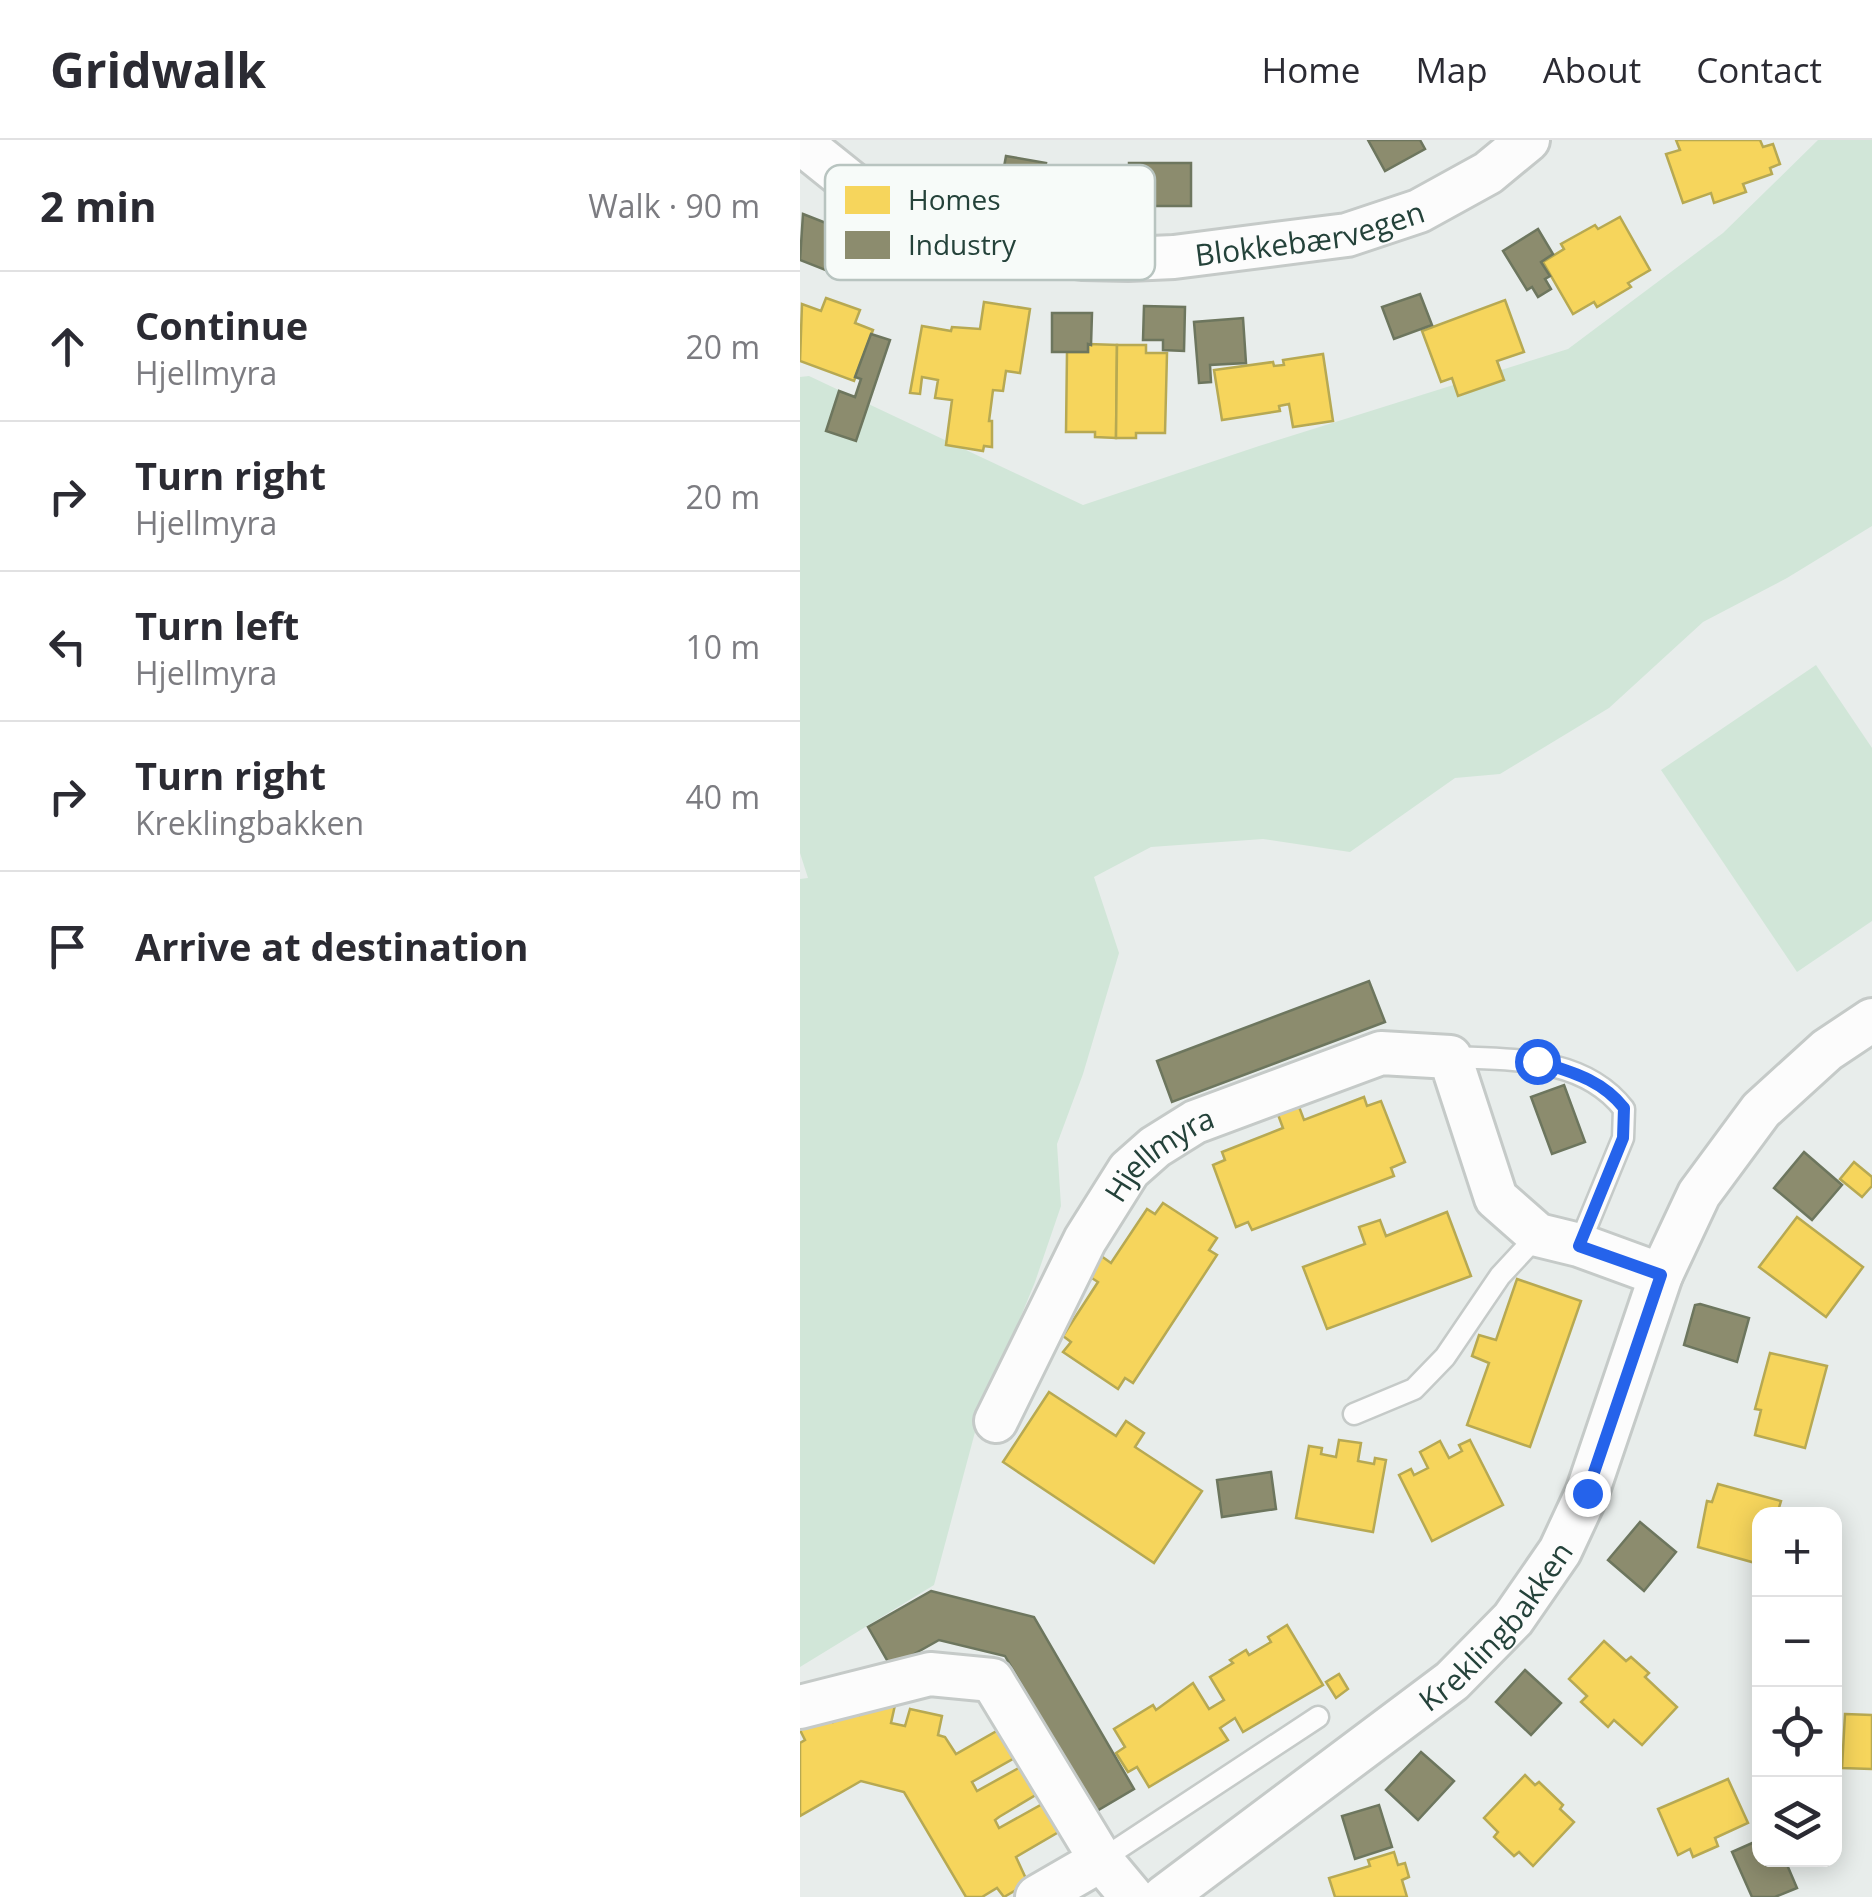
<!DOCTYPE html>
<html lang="en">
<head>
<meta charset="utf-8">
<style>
	body { margin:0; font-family:"Open Sans",sans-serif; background:#f7f7f7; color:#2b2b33 }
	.controls { position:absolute; right:30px; bottom:30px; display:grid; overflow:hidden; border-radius:20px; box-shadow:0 5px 25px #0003 }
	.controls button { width:90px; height:90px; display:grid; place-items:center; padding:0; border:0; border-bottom:2px solid #e1e1e2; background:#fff; color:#2b2b33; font:50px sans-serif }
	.stop { position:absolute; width:30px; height:30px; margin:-22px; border:8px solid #2563eb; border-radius:50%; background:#fff }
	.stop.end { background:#2563eb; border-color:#fff; box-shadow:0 2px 10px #0008 }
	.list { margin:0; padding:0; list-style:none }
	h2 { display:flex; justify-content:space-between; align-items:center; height:130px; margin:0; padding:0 40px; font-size:42px }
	h2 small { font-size:32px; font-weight:400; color:#7c7c81 }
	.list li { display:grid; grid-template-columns:65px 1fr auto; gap:30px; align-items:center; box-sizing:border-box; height:150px; padding:0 40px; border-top:2px solid #e1e1e2 }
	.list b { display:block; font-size:38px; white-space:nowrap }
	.list p { margin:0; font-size:32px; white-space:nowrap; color:#7c7c81 }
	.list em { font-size:32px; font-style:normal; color:#7c7c81 }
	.icon { flex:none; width:55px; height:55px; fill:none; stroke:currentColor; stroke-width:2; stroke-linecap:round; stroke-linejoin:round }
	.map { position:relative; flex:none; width:1072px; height:1757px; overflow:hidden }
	header { display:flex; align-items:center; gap:60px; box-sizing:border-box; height:140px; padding:0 50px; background:#fff; border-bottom:2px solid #e1e1e2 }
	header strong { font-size:48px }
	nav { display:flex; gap:55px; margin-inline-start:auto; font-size:35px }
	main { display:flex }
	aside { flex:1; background:#fff }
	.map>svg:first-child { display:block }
</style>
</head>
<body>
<header>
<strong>Gridwalk</strong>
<nav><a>Home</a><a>Map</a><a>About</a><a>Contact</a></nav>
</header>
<main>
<aside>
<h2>2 min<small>Walk · 90 m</small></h2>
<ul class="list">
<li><svg class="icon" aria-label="ahead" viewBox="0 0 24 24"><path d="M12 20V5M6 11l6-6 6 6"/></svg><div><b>Continue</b><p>Hjellmyra</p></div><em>20 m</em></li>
<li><svg class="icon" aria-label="right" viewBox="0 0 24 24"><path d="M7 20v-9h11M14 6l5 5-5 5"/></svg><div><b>Turn right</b><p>Hjellmyra</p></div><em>20 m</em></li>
<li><svg class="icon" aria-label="left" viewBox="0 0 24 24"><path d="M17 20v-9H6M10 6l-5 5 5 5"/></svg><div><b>Turn left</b><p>Hjellmyra</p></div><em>10 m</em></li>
<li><svg class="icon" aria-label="right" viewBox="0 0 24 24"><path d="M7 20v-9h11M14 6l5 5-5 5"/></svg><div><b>Turn right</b><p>Kreklingbakken</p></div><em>40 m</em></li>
<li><svg class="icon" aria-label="arrive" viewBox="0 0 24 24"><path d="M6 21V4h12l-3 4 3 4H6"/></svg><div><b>Arrive at destination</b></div></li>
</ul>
</aside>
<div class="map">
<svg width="1072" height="1757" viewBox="0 0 1072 1757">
	<rect width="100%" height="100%" fill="#e8edeb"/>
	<!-- green -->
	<g fill="#d1e6d8">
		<polygon points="1018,0 1072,0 1072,386 987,438 903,482 809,568 700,634 655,638 550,712 463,699 351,707 294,737 319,813 283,934 257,1004 261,1066 235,1142 178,1281 134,1445 0,1527 0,739 8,738 0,713 0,237 9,236 283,365 459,306 768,209 923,93"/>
		<polygon points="1016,525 1072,608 1072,781 997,832 861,630"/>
	</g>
	<!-- homes -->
	<g fill="#f6d55c" stroke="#b7a952" stroke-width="2.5">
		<polygon points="876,0 960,0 963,7 973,4 980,24 970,28 972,34 943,44 946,52 914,63 911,53 883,63 866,14 880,10"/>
		<polygon points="820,77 850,130 828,143 831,147 797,167 794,162 773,174 743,122 764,109 761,104 795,85 798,89"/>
		<polygon points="26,158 60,170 55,183 73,190 54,241 0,221 2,164 21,171"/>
		<polygon points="705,160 724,212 697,221 704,240 658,256 652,238 641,242 622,191"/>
		<polygon points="184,162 230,169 220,233 206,231 203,251 193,250 189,281 192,281 192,307 184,306 183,311 146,305 152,260 135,258 138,240 122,237 120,254 110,253 122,186 151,191 152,187 180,189"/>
		<polygon points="288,204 317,205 316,298 295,297 295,292 266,292 267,212 288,212"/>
		<polygon points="317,205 346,205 346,213 367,213 365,293 336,293 336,298 316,298"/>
		<polygon points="523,214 533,281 493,287 489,264 479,266 480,271 422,280 414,230 473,222 474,226 484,225 483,220"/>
		<polygon points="564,957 567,966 581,961 605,1022 591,1028 594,1036 452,1090 448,1082 436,1087 413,1025 425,1020 422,1012 483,988 477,972 498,964 504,980"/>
		<polygon points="1054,1022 1072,1037 1072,1046 1062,1057 1040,1039"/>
		<polygon points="363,1063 417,1098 409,1110 417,1115 333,1243 325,1238 318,1249 263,1212 271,1202 263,1196 298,1142 284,1133 297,1113 311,1123 347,1069 355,1074"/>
		<polygon points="647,1072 671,1136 527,1189 503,1127 565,1104 559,1087 580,1080 586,1096"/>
		<polygon points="997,1077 1063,1127 1026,1177 959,1127"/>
		<polygon points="717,1139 781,1161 730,1307 667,1285 689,1223 672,1216 679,1195 696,1200"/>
		<polygon points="970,1213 1027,1226 1005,1308 955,1295 961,1270 955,1269"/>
		<polygon points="249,1252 316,1296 326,1281 344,1293 335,1307 402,1351 354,1423 203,1322"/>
		<polygon points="539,1300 561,1303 558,1321 574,1324 575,1318 586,1320 573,1392 496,1378 509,1306 522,1308 521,1314 536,1317"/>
		<polygon points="670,1300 703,1365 632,1401 599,1335 611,1329 614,1335 628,1328 620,1312 640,1301 649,1318 662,1311 659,1305"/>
		<polygon points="918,1344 981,1361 977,1374 959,1374 959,1424 898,1407 907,1361 912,1362"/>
		<polygon points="487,1485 523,1545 443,1592 435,1578 420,1588 428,1600 349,1647 337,1627 328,1632 316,1613 325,1607 314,1589 353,1565 356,1570 393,1543 409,1569 424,1560 410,1537 433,1523 430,1520 446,1510 449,1515 471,1502 468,1497"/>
		<polygon points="804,1501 826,1521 831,1517 849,1533 845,1537 877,1567 842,1605 814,1580 808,1587 781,1562 787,1556 769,1539"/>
		<polygon points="539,1534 548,1549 536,1558 526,1542"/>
		<polygon points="95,1565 91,1583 105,1586 110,1569 142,1576 138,1595 145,1597 156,1614 202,1588 218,1616 172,1642 177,1651 224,1625 239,1653 199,1677 195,1680 199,1688 246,1662 262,1690 216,1717 228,1743 204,1757 197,1748 182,1757 166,1757 104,1652 61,1641 0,1676 0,1603 5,1600 0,1590 0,1581 31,1578 33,1582 51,1573 59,1575 61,1569"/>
		<polygon points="1045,1574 1072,1575 1072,1629 1042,1628"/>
		<polygon points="725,1635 735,1645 739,1642 763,1665 760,1669 774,1682 733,1726 719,1712 714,1716 694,1697 698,1692 684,1678"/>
		<polygon points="928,1639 948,1683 915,1698 918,1706 893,1717 890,1709 878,1715 858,1669"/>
		<polygon points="594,1712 598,1725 605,1723 609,1737 602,1740 607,1757 535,1757 529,1738 570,1726 568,1720"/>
	</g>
	<!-- industry -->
	<g fill="#8c8c6e" stroke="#6d765e" stroke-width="2.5">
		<polygon points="568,0 620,0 625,9 585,31"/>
		<polygon points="206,16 246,23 238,67 198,60"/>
		<rect x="329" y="23" width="62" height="43"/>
		<polygon points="3,74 54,94 38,135 0,120"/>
		<polygon points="738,89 753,114 741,122 750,136 745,139 751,149 738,157 732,147 727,150 703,111"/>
		<polygon points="620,154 632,185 594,199 582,167"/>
		<polygon points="344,166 385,167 384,211 363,210 363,200 343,200"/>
		<polygon points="252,173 292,173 291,205 288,204 288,212 252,212"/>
		<polygon points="443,178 446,223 410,225 411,242 399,243 394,182"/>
		<polygon points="71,194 90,200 56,301 26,291 39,251 55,257 61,239 55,237"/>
		<polygon points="569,841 585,882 372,962 357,921"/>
		<polygon points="764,945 785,1002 752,1014 731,957"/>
		<polygon points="1004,1012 1042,1045 1012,1080 974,1048"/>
		<polygon points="900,1164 949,1178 937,1222 884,1205 895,1165"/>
		<polygon points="471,1332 476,1369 422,1377 417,1340"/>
		<polygon points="840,1382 876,1412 844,1451 808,1420"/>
		<polygon points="131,1451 234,1477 334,1649 295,1672 205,1516 139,1500 91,1527 68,1487"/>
		<polygon points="725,1530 761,1563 731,1595 696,1562"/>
		<polygon points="621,1612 654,1641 618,1680 586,1650"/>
		<polygon points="579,1665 592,1707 555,1719 542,1676"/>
		<polygon points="959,1700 959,1720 985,1720 997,1748 975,1757 952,1757 932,1712"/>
	</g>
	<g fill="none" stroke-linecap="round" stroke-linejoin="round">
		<!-- lane casing -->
		<g stroke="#c5cac8" stroke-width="25">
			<g id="lane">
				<path d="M650 917C711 920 783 916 824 969L823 998 779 1105"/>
				<polyline points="554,1274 614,1249 645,1217 700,1136 738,1095"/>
				<polyline points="301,1720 518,1577"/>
			</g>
		</g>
		<!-- street casing -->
		<g stroke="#c5cac8" stroke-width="48">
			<g id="street">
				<path id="s1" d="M0 2 71 59 173 103 283 118 328 119 374 117 547 95 619 71 688 33 728 0"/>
				<path id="s2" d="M196 1281 285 1100 329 1030 355 1007 395 982 581 913 650 917 696 1058 738 1095 779 1105 861 1135"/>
				<polyline points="0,1567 130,1534 192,1540 301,1720 332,1757"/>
				<polyline points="237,1757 301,1720"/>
				<path id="s3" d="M364 1757 652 1541 713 1479 760 1411 787 1353 861 1135 899 1054 961 970 1027 910 1072 880"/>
			</g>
		</g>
		<!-- lane -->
		<use href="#lane" stroke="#fcfcfc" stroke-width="20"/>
		<!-- street -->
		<use href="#street" stroke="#fcfcfc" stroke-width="42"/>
	</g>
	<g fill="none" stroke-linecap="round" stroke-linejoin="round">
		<!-- route -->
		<path stroke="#2563eb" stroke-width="12" d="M737 921C771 932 801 939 824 968L823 998 779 1106 861 1135 787 1353"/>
	</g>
	<g text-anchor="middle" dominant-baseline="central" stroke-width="10" stroke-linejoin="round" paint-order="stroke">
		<!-- street labels -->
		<g font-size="30" fill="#24423a" stroke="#f7fbf9">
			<text stroke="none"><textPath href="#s1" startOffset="542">Blokkebærvegen</textPath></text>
			<text stroke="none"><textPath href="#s2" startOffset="318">Hjellmyra</textPath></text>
			<text stroke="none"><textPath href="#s3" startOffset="430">Kreklingbakken</textPath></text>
		</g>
	</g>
	<!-- legend -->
	<rect x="25" y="25" width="330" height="115" rx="15" fill="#f7fbf9" stroke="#b8c4c0" stroke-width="2.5"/>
	<rect x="45" y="46" width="45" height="28" fill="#f6d55c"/>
	<rect x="45" y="91" width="45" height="28" fill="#8c8c6e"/>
	<g font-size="28" fill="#24423a">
		<text x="108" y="70">Homes</text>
		<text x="108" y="115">Industry</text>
	</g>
</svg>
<div class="controls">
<button>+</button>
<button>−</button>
<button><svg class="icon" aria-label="locate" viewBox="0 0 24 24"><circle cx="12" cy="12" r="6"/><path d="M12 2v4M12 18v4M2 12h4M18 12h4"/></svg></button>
<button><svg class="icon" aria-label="layers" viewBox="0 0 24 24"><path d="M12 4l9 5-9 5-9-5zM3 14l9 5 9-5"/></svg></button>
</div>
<div class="stop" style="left:737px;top:921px"></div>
<div class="stop end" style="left:787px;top:1353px"></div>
</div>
</main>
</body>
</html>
